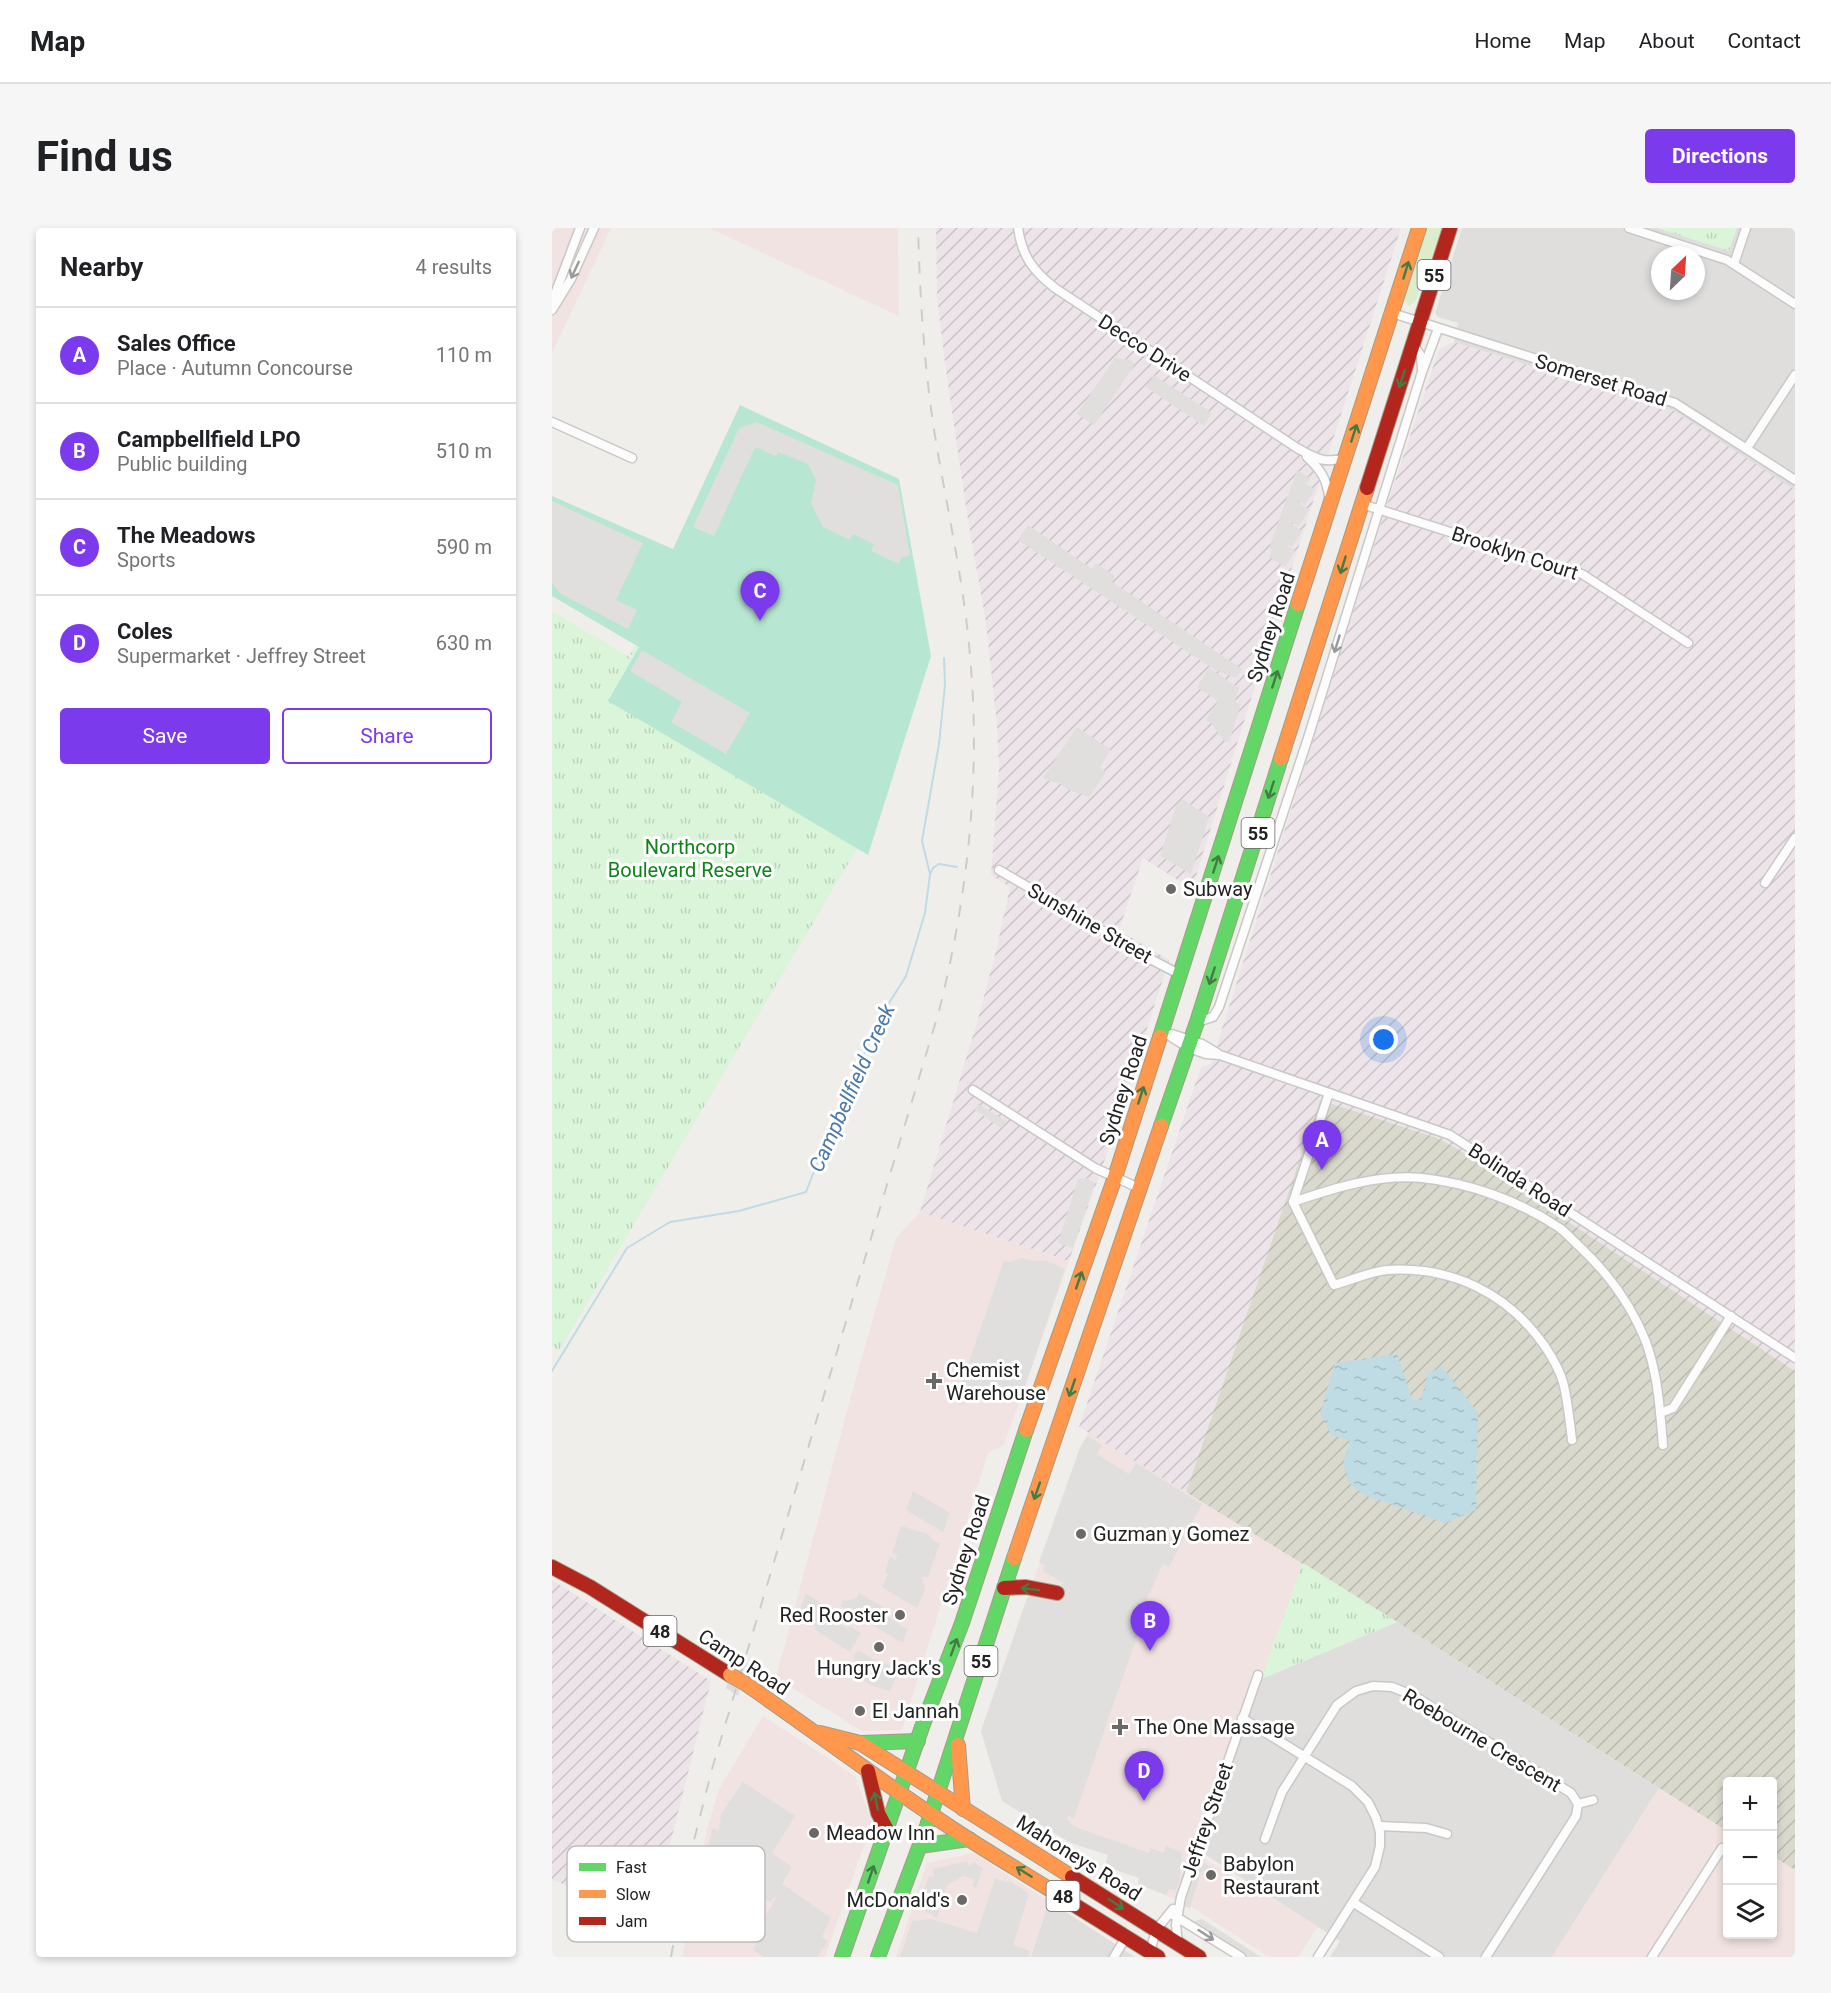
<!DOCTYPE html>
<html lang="en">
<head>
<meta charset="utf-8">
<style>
	body { margin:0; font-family:Roboto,sans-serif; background:#f6f6f6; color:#202124 }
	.controls { position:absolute; right:18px; bottom:18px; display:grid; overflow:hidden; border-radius:6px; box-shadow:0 3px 9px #0003 }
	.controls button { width:54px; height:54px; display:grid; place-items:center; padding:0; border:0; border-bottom:2px solid #e0e0e0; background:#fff; color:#202124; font:30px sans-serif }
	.compass { position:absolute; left:1099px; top:18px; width:54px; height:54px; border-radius:50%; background:#fff; box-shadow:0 3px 9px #0003; rotate:25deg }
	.you { position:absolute; left:832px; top:812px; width:21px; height:21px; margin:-15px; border:4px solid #fff; border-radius:50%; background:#1a73e8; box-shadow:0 0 0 9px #1a73e833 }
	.badge { display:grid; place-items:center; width:39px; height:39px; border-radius:50%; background:#7c3aed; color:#fff; font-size:20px; font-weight:700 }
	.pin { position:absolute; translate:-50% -50px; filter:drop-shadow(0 2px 3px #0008) }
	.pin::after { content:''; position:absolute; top:32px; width:21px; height:18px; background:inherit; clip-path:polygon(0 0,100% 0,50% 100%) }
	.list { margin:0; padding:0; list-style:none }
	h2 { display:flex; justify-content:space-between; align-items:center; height:78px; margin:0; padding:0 24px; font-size:26px }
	h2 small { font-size:20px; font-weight:400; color:#757577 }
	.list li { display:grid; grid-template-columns:39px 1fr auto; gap:18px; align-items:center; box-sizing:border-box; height:96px; padding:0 24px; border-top:2px solid #e0e0e0 }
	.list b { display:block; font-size:22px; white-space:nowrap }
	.list p { margin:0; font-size:20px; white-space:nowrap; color:#757577 }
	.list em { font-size:20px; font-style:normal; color:#757577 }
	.actions { display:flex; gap:12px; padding:18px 24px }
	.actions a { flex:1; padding:14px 0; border:2px solid #7c3aed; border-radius:6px; text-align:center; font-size:21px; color:#7c3aed }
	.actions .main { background:#7c3aed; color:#fff }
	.icon { flex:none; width:33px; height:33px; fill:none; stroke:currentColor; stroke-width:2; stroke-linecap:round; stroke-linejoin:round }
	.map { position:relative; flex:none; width:1243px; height:1729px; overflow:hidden; border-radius:6px }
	header { display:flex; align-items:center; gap:36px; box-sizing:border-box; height:84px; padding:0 30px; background:#fff; border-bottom:2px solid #e0e0e0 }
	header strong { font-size:28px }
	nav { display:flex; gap:33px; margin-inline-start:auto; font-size:21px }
	.intro { display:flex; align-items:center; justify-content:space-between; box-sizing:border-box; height:144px; padding:0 36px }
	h1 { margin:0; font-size:42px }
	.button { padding:15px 27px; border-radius:6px; background:#7c3aed; color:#fff; font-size:21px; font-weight:700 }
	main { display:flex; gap:36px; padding:0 36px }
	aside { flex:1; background:#fff; border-radius:6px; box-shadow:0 3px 9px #0003 }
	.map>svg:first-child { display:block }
</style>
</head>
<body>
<header>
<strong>Map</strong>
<nav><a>Home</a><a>Map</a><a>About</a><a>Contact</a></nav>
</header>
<div class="intro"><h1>Find us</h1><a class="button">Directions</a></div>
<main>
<aside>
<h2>Nearby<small>4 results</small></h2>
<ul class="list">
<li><span class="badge">A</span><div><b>Sales Office</b><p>Place · Autumn Concourse</p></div><em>110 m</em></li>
<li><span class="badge">B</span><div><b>Campbellfield LPO</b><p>Public building</p></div><em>510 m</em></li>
<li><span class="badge">C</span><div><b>The Meadows</b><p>Sports</p></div><em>590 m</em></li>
<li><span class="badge">D</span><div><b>Coles</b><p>Supermarket · Jeffrey Street</p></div><em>630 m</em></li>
</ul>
<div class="actions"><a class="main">Save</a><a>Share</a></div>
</aside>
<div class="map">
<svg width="1243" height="1729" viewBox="0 0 1243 1729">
	<defs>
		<pattern id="industrial-furrows" width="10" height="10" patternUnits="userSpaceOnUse" patternTransform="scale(1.5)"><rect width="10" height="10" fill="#ede4e9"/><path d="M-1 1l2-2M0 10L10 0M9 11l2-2" fill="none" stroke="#cbc3c8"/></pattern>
		<pattern id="construction-furrows" width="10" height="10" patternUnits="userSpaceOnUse" patternTransform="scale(1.5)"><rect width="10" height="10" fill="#d9d9cd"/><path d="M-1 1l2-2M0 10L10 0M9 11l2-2" fill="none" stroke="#babab0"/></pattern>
		<pattern id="park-tufts" width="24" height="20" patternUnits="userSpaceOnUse" patternTransform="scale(1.5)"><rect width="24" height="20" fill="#daf5da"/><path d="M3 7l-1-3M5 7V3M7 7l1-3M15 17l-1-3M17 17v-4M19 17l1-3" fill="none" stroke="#bbd2bb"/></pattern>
		<pattern id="water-ripples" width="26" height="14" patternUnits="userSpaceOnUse" patternTransform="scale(1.5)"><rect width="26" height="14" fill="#bfdbe3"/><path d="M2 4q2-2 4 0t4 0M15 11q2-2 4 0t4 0" fill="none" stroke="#a4bcc2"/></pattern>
	</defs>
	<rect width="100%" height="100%" fill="#f0eeeb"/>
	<!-- residential -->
	<g fill="#dfdedc" fill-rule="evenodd">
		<path d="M910 0H1243V263L1122 183 902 114 906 95 886 89 883 85ZM1108 27H1144V63H1108Z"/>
		<polygon points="845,1394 1107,1560 1000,1729 778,1729 788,1713 649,1624 709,1451"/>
		<polygon points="497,1673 583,1729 479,1729"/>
	</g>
	<!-- commercial -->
	<g fill="#f1e3e1">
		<polygon points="0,0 59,0 0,125"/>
		<polygon points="157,0 346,0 347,88"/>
		<polygon points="368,984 517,1033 452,1217 436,1225 350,1502 310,1503 224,1450 303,1153 344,1010"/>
		<polygon points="537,1204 751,1335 709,1451 640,1620 623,1671 586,1656 587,1650 553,1638 556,1627 519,1615 450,1573 429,1503 528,1220"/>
		<polygon points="211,1488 303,1548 320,1593 308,1629 273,1729 130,1729 155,1601 167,1561"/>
		<polygon points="1107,1560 1175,1603 1176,1706 1220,1706 1221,1628 1243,1642 1243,1729 1000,1729"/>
		<polygon points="421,1625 497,1673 479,1729 344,1729 375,1635"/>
		<polygon points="648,1628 766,1698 746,1729 717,1729 635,1676 631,1676"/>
	</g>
	<!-- industrial -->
	<g fill="url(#industrial-furrows)">
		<polygon points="384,0 849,0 736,352 640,661 591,630 567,702 617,732 560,911 517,1033 368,984 428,784 444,723 458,659 439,647 447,540 445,498 434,395 414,280 392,128 385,68"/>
		<polygon points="902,114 1122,183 1243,262 1243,1143 904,920 885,910 768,872 634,1264 527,1199 649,839 659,836 833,283 887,121"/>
		<polygon points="0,1352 159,1453 100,1689 0,1652"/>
	</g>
	<!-- construction -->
	<polygon fill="url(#construction-furrows)" points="768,872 885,910 904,920 1243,1143 1243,1642 1221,1628 1220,1554 1176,1554 1175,1603 845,1394 634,1264"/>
	<!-- grass -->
	<polygon fill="#ddeccb" points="873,0 891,0 864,72 857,78 853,73 853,67"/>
	<!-- park -->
	<g fill="url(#park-tufts)">
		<polygon points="1105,0 1185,0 1177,23"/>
		<polygon points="0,383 71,425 188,500 190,497 78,426 84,416 337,567 7,1123 0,1118"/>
		<polygon points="751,1335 845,1394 709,1451"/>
	</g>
	<!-- pitch -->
	<polygon fill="#b7e6d2" points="188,177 347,251 379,428 316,627 56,473 87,419 0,368 0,268 121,321"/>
	<!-- parking -->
	<g fill="#e0dfde">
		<polygon points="563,130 578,132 583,136 542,197 525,186"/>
		<polygon points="602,147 660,185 652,198 594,159"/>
		<polygon points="205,194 346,257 358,327 349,330 347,336 319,323 322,316 301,306 298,312 271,299 259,275 264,252 256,236 226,224 224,228 203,219 162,308 141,299 187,200"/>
		<polygon points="745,242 758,250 754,256 763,261 753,277 743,271 757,282 747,298 735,292 750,303 740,319 728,312 743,323 733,339 717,329 720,321 717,320"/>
		<polygon points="0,273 91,315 64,372 85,382 76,401 9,366 0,356"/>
		<polygon points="476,297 540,341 544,335 563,348 560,354 690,441 684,450 663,442 466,312"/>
		<polygon points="90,422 198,485 174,526 119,494 130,474 78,443"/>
		<polygon points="657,440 687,460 683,474 689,476 677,514 671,512 660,496 654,492 666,473 645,459"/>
		<polygon points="525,499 559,522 548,539 554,544 537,569 517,562 507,555 497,553 491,550"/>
		<polygon points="630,571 657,589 639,646 608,628 624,578"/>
		<polygon points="426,876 454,893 449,900 423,882"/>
		<polygon points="535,950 543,955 521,1020 506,1015 526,951"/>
		<polygon points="470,1030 482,1033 495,1033 513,1041 469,1171 451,1172 436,1168 434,1175 423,1172 409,1177 403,1175 452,1032 458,1034"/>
		<polygon points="535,1208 550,1217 545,1226 577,1246 584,1235 650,1276 639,1296 629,1301 627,1306 632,1309 617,1339 611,1336 595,1370 596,1377 522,1590 516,1588 515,1590 518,1595 526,1600 597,1625 599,1620 612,1625 614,1618 630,1624 628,1651 624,1662 617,1661 614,1667 586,1656 587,1650 553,1638 556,1627 519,1615 450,1573 429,1503 475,1370 483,1367 502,1370 511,1355 491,1343 493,1337 487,1334 528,1220"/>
		<polygon points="361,1263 398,1285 391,1304 354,1282"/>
		<polygon points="349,1298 376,1306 382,1313 388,1315 376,1349 370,1349 373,1361 365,1380 330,1359 336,1346 333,1344 338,1329 344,1332 345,1327 340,1325"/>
		<polygon points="254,1365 270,1376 268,1383 296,1401 298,1398 309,1405 298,1424 263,1402 265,1399 245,1390"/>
		<polygon points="307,1365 331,1379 328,1384 355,1401 351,1415 288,1378 291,1373 304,1371"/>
		<polygon points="306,1422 321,1431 348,1441 338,1463 321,1458 302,1447 305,1442 302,1428"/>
		<polygon points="191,1554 243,1588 220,1625 240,1639 230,1656 279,1690 270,1709 276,1713 265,1729 212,1729 201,1722 204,1716 199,1712 224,1670 222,1669 218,1674 167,1642 166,1637 153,1635 160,1601 167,1602 169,1586"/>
		<polygon points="648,1632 660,1640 649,1644 638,1680 632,1678"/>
		<polygon points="415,1633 417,1638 421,1634 431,1640 424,1660 420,1658 422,1652 412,1648 395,1657 385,1690 366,1679 377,1648 382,1649 381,1641"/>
		<polygon points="443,1650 456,1655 458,1653 477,1666 461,1717 478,1723 477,1729 348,1729 360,1693 379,1691 425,1705"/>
		<polygon points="650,1691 709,1729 693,1729 639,1694"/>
	</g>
	<!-- water -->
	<polygon fill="url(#water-ripples)" points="845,1126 860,1171 869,1172 876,1145 890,1139 926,1185 924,1282 893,1295 812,1267 797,1255 791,1236 798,1213 779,1207 768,1185 783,1135"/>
	<!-- pier -->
	<polygon fill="#dedddd" points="184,1427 196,1435 186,1468 174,1460"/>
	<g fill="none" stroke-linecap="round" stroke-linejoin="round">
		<!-- stream -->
		<g stroke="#bfdbe3" stroke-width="2">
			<polyline points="378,646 381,640 387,636 405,639"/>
			<polyline points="0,1143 75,1020 118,994 187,983 254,964 285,885 332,783 354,748 373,685 378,646 370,613 387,516 393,457 392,430"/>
		</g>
		<!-- street casing -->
		<g stroke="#c9c8c7" stroke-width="11">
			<g id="street">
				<path d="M466 0C470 28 481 43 503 60L745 220C763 230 772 236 793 230"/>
				<polyline points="1077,0 1175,32 1243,76"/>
				<polyline points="1182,36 1194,0"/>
				<polyline points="0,74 28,0"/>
				<polyline points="0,82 19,51 42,0"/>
				<polyline points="840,85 1123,175 1243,252"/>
				<polyline points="861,116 869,128 870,141"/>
				<polyline points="0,194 80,230"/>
				<polyline points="1195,220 1243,147"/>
				<path d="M755 229C768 241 775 251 777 269"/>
				<polyline points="810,276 1030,346 1136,415"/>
				<polyline points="447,642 602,733 629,747"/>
				<polyline points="1213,655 1243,610"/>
				<polyline points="645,794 661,789 667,779 756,510 870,144 886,101"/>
				<polyline points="610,803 637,820 654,826 668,827 898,907 1243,1130"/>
				<polyline points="620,806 650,816 665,825"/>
				<polyline points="421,862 543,940 589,961"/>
				<path d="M741 974C782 960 826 946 870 950 918 955 967 973 1006 999 1014 1004 1020 1012 1027 1018 1056 1045 1079 1076 1094 1114 1106 1147 1108 1182 1111 1217"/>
				<path d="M741 974 782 1057C800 1052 817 1044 835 1042 900 1038 955 1065 992 1117 1000 1129 1009 1144 1012 1158 1016 1176 1018 1195 1020 1212"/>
				<polyline points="741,974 777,865"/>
				<polyline points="1108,1185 1121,1180 1179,1088"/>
				<polyline points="690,1490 800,1558 816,1574 824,1590 828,1604 828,1618 823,1639 766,1729"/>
				<polyline points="1026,1576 1041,1572"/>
				<polyline points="827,1598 874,1600 895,1606"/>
				<polyline points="713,1611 730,1564 785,1477 804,1463 821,1458 840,1459 862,1468 1019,1565 1026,1576 1024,1588 934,1729"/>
				<polyline points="802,1675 887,1729"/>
				<polyline points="618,1685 689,1729"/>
				<polyline points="626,1716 624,1697 629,1669 706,1447"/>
				<polyline points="598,1724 604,1702 621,1681"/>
				<polyline points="562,1729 574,1709"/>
				<polyline points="1100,1729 1170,1620"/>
			</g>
		</g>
		<!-- fast casing -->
		<g stroke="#a79c86" stroke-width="16">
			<g id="fast">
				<polyline points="608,809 746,376"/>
				<polyline points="609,898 645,794 729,530"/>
				<polyline points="308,1515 366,1513"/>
				<polyline points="368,1618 417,1611"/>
				<polyline points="290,1729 370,1499 410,1395 474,1202"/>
				<polyline points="326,1729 375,1598 462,1330"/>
			</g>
		</g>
		<!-- slow casing -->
		<g stroke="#a79c86" stroke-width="16">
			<g id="slow">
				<polyline points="746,376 867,0"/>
				<polyline points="729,530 815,260"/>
				<polyline points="474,1202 563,949 608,809"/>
				<polyline points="462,1330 609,898"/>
				<path d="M191 1454C258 1500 321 1548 389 1593 430 1621 474 1646 516 1673"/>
				<polyline points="268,1505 308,1515 520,1649"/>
				<polyline points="406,1517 411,1581"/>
			</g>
		</g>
		<!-- jam casing -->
		<g stroke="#a79c86" stroke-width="16">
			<g id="jam">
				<polyline points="815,260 898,0"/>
				<polyline points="0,1339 38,1359 178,1447"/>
				<polyline points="452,1360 474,1359 505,1365"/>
				<polyline points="316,1543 326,1585 335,1602"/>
				<polyline points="520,1649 647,1729"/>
				<polyline points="516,1673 606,1729"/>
			</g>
		</g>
		<!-- street -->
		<use href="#street" stroke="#fdfcfc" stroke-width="8"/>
		<!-- fast -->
		<use href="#fast" stroke="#63d668" stroke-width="14"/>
		<!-- slow -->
		<use href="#slow" stroke="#ff974d" stroke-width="14"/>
		<!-- jam -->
		<use href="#jam" stroke="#b3261e" stroke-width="14"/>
		<!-- rail -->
		<path stroke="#ccc" stroke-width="2" stroke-dasharray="12 12" stroke-linecap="butt" d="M119 1729 136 1636 160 1541 387 783C416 667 429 547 418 428 412 354 395 281 383 208 372 139 368 69 366 0"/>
		<!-- slow-bridge casing -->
		<g stroke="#a79c86" stroke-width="16" stroke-linecap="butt">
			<polyline id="slow-bridge" points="178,1447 191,1454"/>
		</g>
		<!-- slow-bridge -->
		<use href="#slow-bridge" stroke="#ff974d" stroke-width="14"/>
	</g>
	<!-- one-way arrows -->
	<defs><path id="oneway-shaft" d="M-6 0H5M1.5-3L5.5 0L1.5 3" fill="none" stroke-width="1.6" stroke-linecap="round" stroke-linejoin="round" transform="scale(1.5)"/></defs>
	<g stroke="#9a9a9a">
		<use href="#oneway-shaft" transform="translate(23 42) rotate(115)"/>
		<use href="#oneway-shaft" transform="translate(785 416) rotate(107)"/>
		<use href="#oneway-shaft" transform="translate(654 1707) rotate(33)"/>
	</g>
	<g stroke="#427c45">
		<use href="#oneway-shaft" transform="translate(854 42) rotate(-73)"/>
		<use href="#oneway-shaft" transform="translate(850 151) rotate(108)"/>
		<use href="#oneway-shaft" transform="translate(802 205) rotate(-72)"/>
		<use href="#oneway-shaft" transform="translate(791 337) rotate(107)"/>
		<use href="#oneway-shaft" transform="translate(723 451) rotate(-72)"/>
		<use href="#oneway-shaft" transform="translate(719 562) rotate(108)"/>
		<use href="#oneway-shaft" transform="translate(664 636) rotate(-72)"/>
		<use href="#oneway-shaft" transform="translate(660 748) rotate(108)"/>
		<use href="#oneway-shaft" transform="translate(589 867) rotate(-72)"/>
		<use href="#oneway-shaft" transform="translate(527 1052) rotate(-71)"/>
		<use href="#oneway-shaft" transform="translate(520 1160) rotate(109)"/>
		<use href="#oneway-shaft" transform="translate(485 1263) rotate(109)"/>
		<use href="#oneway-shaft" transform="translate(478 1361) rotate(-173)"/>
		<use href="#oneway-shaft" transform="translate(402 1419) rotate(-70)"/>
		<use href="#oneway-shaft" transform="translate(324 1573) rotate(-101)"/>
		<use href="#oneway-shaft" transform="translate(472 1644) rotate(-148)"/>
		<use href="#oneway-shaft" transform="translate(319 1646) rotate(-71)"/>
		<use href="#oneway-shaft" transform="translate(564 1676) rotate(33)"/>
	</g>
	<!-- markers -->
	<g fill="#6a6968" stroke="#fff" stroke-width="2">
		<circle cx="619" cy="661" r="6"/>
		<path d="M379 1144h6v6h6v6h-6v6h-6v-6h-6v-6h6z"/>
		<circle cx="529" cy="1306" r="6"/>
		<circle cx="348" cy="1387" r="6"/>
		<circle cx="327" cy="1419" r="6"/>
		<circle cx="308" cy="1483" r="6"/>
		<path d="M565 1490h6v6h6v6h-6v6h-6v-6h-6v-6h6z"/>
		<circle cx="262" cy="1605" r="6"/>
		<circle cx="659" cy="1647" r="6"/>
		<circle cx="410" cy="1672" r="6"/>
	</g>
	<g text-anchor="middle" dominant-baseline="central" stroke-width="6" stroke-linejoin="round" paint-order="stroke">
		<!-- shield labels -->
		<g fill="#fff" stroke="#646464" stroke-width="1.5">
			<rect x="865.5" y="32" width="33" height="30" rx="4.5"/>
			<rect x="689.5" y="590" width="33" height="30" rx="4.5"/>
			<rect x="91.5" y="1388" width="33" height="30" rx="4.5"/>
			<rect x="412.5" y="1418" width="33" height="30" rx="4.5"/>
			<rect x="494.5" y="1653" width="33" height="30" rx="4.5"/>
		</g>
		<g font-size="18" font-weight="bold" fill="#222">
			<text x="882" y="47">55</text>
			<text x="706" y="605">55</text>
			<text x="108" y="1403">48</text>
			<text x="429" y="1433">55</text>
			<text x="511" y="1668">48</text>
		</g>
		<!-- street labels -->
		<g font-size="20" fill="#222" stroke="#fff">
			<text transform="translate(593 120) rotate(33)">Decco Drive</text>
			<text transform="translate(1049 152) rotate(17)">Somerset Road</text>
			<text transform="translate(963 325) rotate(18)">Brooklyn Court</text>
			<text transform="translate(719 399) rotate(-72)">Sydney Road</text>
			<text transform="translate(538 695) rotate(30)">Sunshine Street</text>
			<text transform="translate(571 862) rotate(-72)">Sydney Road</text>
			<text transform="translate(968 952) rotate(33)">Bolinda Road</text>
			<text transform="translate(414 1322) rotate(-72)">Sydney Road</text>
			<text transform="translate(192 1434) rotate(33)">Camp Road</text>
			<text transform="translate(930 1512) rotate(31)">Roebourne Crescent</text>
			<text transform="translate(655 1592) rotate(-71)">Jeffrey Street</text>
			<text transform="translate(527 1630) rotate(32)">Mahoneys Road</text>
		</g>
		<!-- park labels -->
		<g font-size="20" fill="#0c8416" stroke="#fff">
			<text x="138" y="619">Northcorp<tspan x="138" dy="23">Boulevard Reserve</tspan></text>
		</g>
		<!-- poi labels -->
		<g font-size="20" fill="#222" stroke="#fff" text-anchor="start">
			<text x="631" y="661">Subway</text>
			<text x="394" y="1142">Chemist<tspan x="394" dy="23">Warehouse</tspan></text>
			<text x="541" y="1306">Guzman y Gomez</text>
			<text x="336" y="1387" text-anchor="end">Red Rooster</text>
			<text x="327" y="1440" text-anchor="middle">Hungry Jack's</text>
			<text x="320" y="1483">El Jannah</text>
			<text x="582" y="1499">The One Massage</text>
			<text x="274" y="1605">Meadow Inn</text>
			<text x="671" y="1636">Babylon<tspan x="671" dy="23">Restaurant</tspan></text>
			<text x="398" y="1672" text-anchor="end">McDonald's</text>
		</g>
		<!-- water labels -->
		<g font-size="21" font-style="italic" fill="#4a7aab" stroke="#fff">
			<text transform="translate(300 860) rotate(-66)">Campbellfield Creek</text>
		</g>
	</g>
	<!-- legend -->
	<rect x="15" y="1618" width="198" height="96" rx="9" fill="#fff" stroke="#bdbdbd" stroke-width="1.5"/>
	<rect x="27" y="1635" width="27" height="8" fill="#63d668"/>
	<rect x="27" y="1662" width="27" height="8" fill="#ff974d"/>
	<rect x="27" y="1689" width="27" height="8" fill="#b3261e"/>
	<g font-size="16" fill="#222">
		<text x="64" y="1645">Fast</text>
		<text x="64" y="1672">Slow</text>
		<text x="64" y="1699">Jam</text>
	</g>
</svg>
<div class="controls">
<button>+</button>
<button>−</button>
<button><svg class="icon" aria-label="layers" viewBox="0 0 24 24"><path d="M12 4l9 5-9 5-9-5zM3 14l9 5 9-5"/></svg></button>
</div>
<svg class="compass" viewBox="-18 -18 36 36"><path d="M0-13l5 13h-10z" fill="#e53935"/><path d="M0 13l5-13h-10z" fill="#757577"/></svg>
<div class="you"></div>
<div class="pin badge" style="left:770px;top:942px">A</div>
<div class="pin badge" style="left:598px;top:1423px">B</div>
<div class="pin badge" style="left:208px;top:393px">C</div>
<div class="pin badge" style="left:592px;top:1573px">D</div>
</div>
</main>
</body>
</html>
